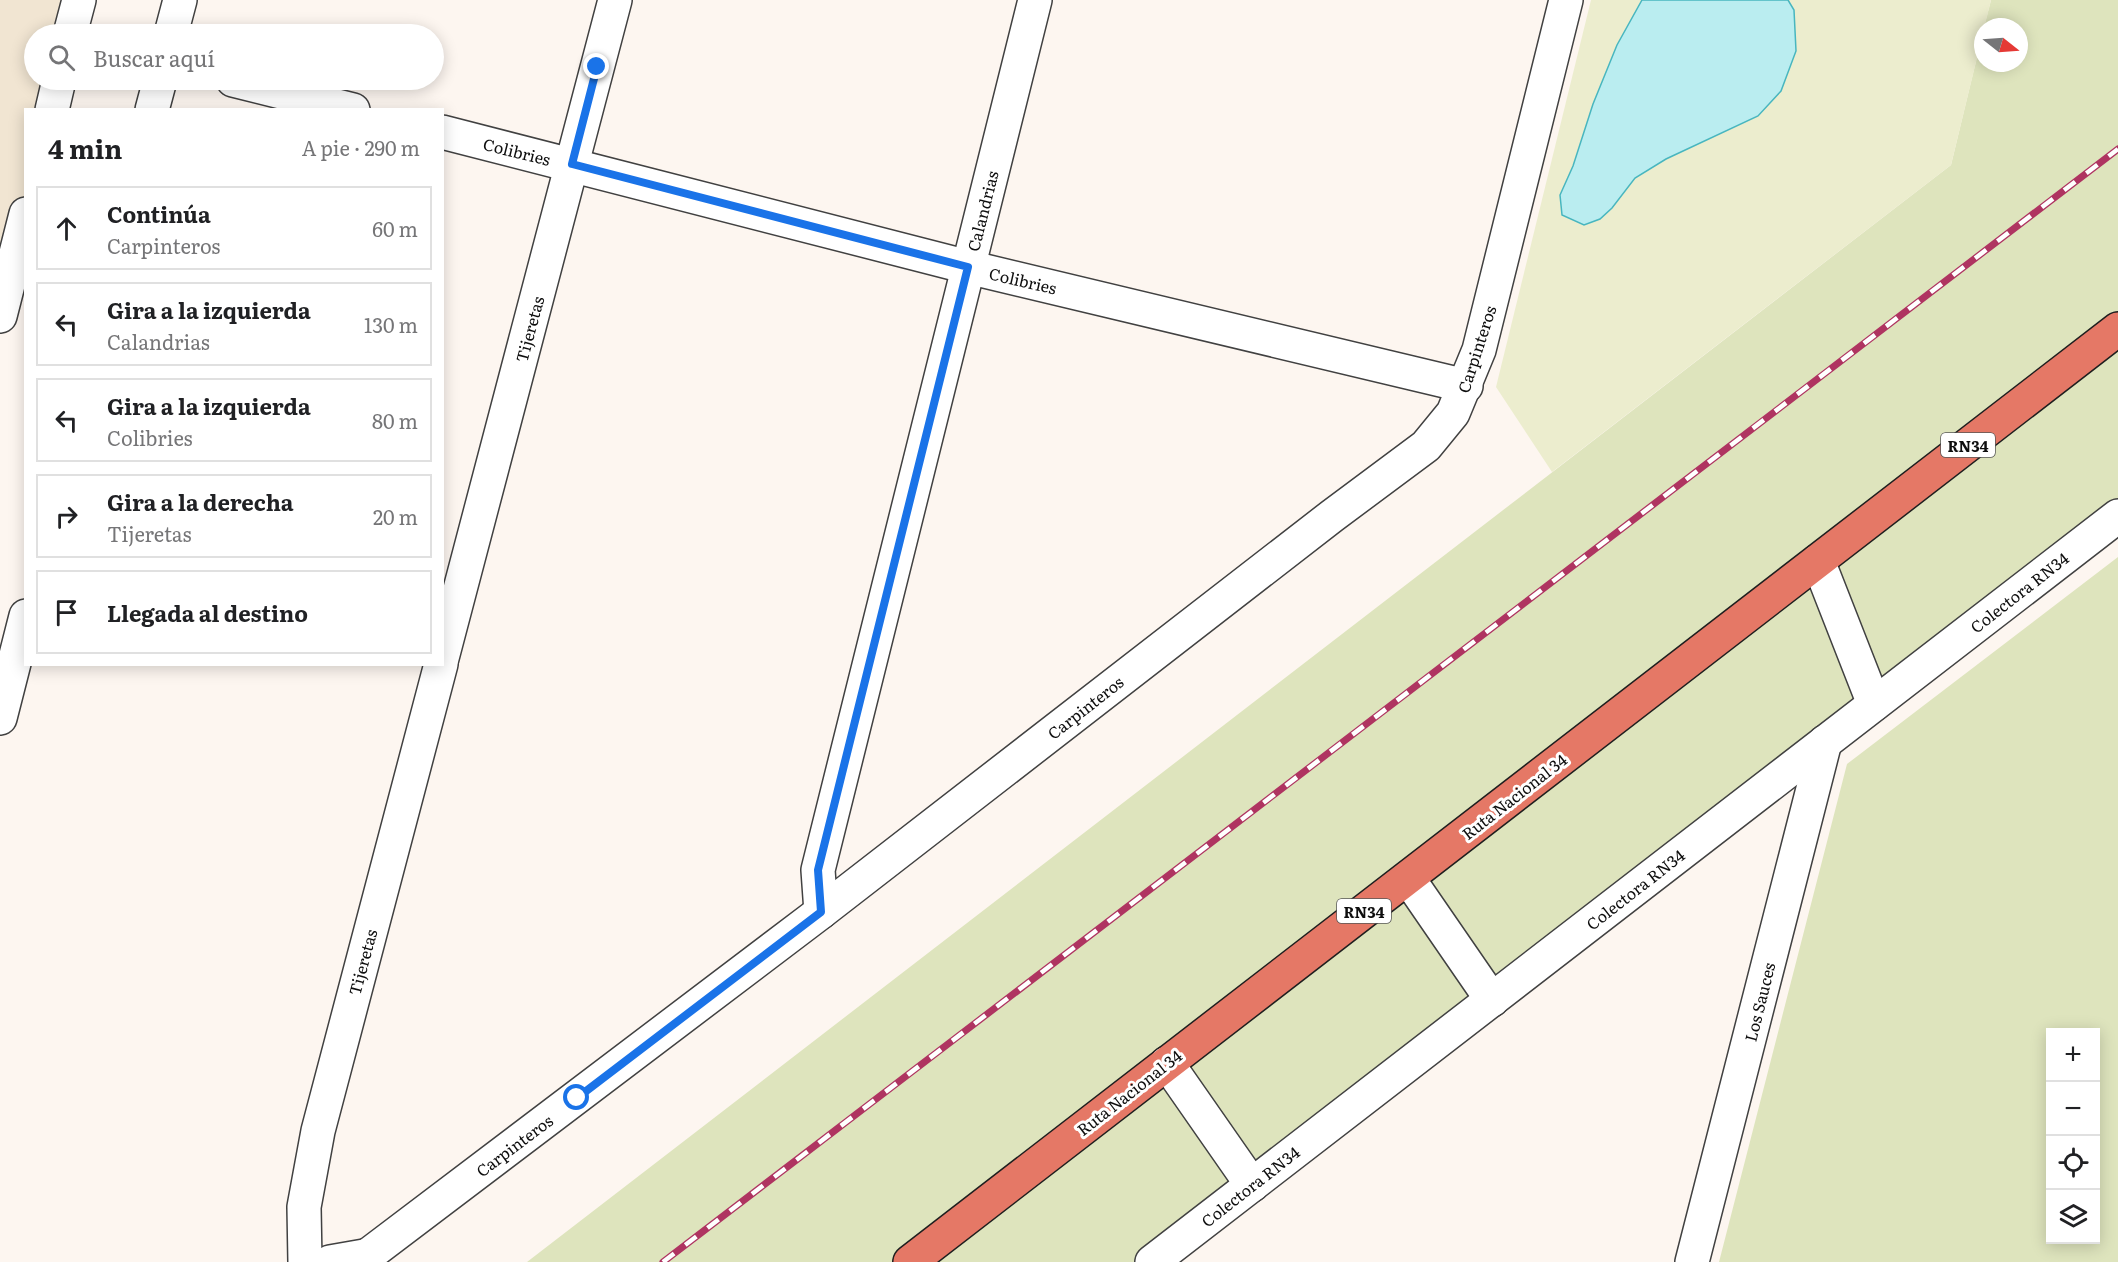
<!DOCTYPE html>
<html lang="es">
<head>
<meta charset="utf-8">
<style>
	body { margin:0; font-family:Literata,serif; background:#f2f2f2; color:#202124 }
	.controls { position:absolute; right:18px; bottom:18px; display:grid; overflow:hidden; border-radius:0px; box-shadow:0 3px 15px #0003 }
	.controls button { width:54px; height:54px; display:grid; place-items:center; padding:0; border:0; border-bottom:2px solid #e0e0e0; background:#fff; color:#202124; font:30px sans-serif }
	.compass { position:absolute; left:1974px; top:18px; width:54px; height:54px; border-radius:50%; background:#fff; box-shadow:0 3px 15px #0003; rotate:107deg }
	.stop { position:absolute; width:18px; height:18px; margin:-14px; border:4px solid #1a73e8; border-radius:50%; background:#fff }
	.stop.end { background:#1a73e8; border-color:#fff; box-shadow:0 2px 6px #0008 }
	.list { margin:0; padding:0; list-style:none }
	h2 { display:flex; justify-content:space-between; align-items:center; height:78px; margin:0; padding:0 24px; font-size:26px }
	h2 small { font-size:20px; font-weight:400; color:#757577 }
	.list li { display:grid; grid-template-columns:39px 1fr auto; gap:18px; align-items:center; box-sizing:border-box; height:84px; margin:0 12px 12px; padding:0 12px; border:2px solid #e0e0e0; border-radius:0px }
	.list b { display:block; font-size:22px; white-space:nowrap }
	.list p { margin:0; font-size:20px; white-space:nowrap; color:#757577 }
	.list em { font-size:20px; font-style:normal; color:#757577 }
	.icon { flex:none; width:33px; height:33px; fill:none; stroke:currentColor; stroke-width:2; stroke-linecap:round; stroke-linejoin:round }
	.map { position:relative; flex:none; width:2118px; height:1262px; overflow:hidden }
	.search { position:absolute; background:#fff; box-shadow:0 3px 15px #0003; left:24px; top:24px; width:420px; height:66px; display:flex; align-items:center; gap:15px; box-sizing:border-box; padding:0 21px; border-radius:33px; color:#757577; font-size:22px }
	.panel { position:absolute; background:#fff; box-shadow:0 3px 15px #0003; left:24px; top:108px; width:420px; height:558px; border-radius:0px }
	.map>svg:first-child { display:block }
</style>
</head>
<body>
<div class="map">
<svg width="2118" height="1262" viewBox="0 0 2118 1262">
	<rect width="100%" height="100%" fill="#fdf6f0"/>
	<!-- farmland -->
	<polygon fill="#f1e5d2" points="0,0 79,0 70,34 34,34 34,80 59,80 52,109 26,110 25,214 0,316"/>
	<!-- green -->
	<g fill="#dee4bd" fill-rule="evenodd">
		<polygon points="1991,0 2118,0 2118,516 1152,1262 527,1262 1951,165 1983,32 1983,63 2019,63 2019,27 1984,27"/>
		<path d="M2118 557V1262H1719L1847 764ZM2050 1032H2096V1240H2050Z"/>
	</g>
	<!-- pitch -->
	<polygon fill="#ecedce" points="1591,0 1991,0 1951,165 1552,472 1496,387"/>
	<!-- water -->
	<polygon fill="#baedf0" stroke="#48b6bf" stroke-width="1.5" points="1642,0 1788,0 1794,10 1796,51 1781,91 1758,116 1666,159 1635,178 1612,208 1600,219 1584,225 1562,215 1560,195 1573,166 1593,104 1617,45"/>
	<g fill="none" stroke-linecap="round" stroke-linejoin="round">
		<!-- minor casing -->
		<g stroke="#414141" stroke-width="36">
			<g id="minor">
				<polyline points="70,34 79,0"/>
				<polyline points="171,34 180,0"/>
				<polyline points="233,80 353,110"/>
				<polyline points="52,110 59,80"/>
				<polyline points="152,110 160,80"/>
				<polyline points="442,132 968,267 1466,386"/>
				<polyline points="0,316 26,214"/>
				<polyline points="1818,561 1874,704"/>
				<polyline points="442,658 615,0"/>
				<polyline points="0,718 26,616"/>
				<polyline points="1408,878 1492,1000"/>
				<polyline points="821,912 818,870 1035,0"/>
				<polyline points="1167,1063 1252,1185"/>
				<polyline points="305,1262 304,1207 318,1131 441,664"/>
				<polyline points="330,1262 370,1255"/>
				<polyline points="359,1262 821,912 1332,516 1426,446 1453,413 1479,350 1566,0"/>
				<polyline points="1152,1262 2118,516"/>
				<polyline points="1692,1262 1825,742"/>
			</g>
		</g>
		<!-- highway casing -->
		<g stroke="#1f1f1f" stroke-width="36">
			<polyline id="highway" points="910,1262 2118,329"/>
		</g>
		<!-- minor -->
		<use href="#minor" stroke="#fff" stroke-width="33"/>
		<!-- highway -->
		<use href="#highway" stroke="#e57866" stroke-width="33"/>
		<!-- rail casing -->
		<g stroke="#af3461" stroke-width="7">
			<polyline id="rail" points="663,1262 2118,149"/>
		</g>
		<!-- rail -->
		<use href="#rail" stroke="#fff" stroke-width="4.5" stroke-dasharray="14" stroke-linecap="butt"/>
	</g>
	<g fill="none" stroke-linecap="round" stroke-linejoin="round">
		<!-- route -->
		<polyline stroke="#1a73e8" stroke-width="8" points="577,1098 821,912 818,870 968,267 572,164 597,67"/>
	</g>
	<g text-anchor="middle" dominant-baseline="central" stroke-width="6" stroke-linejoin="round" paint-order="stroke">
		<!-- shield labels -->
		<g fill="#fff" stroke="#565656" stroke-width="1.5">
			<rect x="1941" y="433" width="54" height="24" rx="4.5"/>
			<rect x="1337" y="899" width="54" height="24" rx="4.5"/>
		</g>
		<g font-size="15" font-weight="bold" fill="#0e0e0e">
			<text x="1968" y="445">RN34</text>
			<text x="1364" y="911">RN34</text>
		</g>
		<!-- street labels -->
		<g font-size="16" fill="#0e0e0e" stroke="#fff">
			<text transform="translate(517 151) rotate(14)">Colibries</text>
			<text transform="translate(982 211) rotate(-76)">Calandrias</text>
			<text transform="translate(1023 280) rotate(13)">Colibries</text>
			<text transform="translate(529 329) rotate(-75)">Tijeretas</text>
			<text transform="translate(1476 349) rotate(-72)">Carpinteros</text>
			<text transform="translate(2019 592) rotate(-38)">Colectora RN34</text>
			<text transform="translate(1085 707) rotate(-38)">Carpinteros</text>
			<text transform="translate(1514 796) rotate(-38)">Ruta Nacional 34</text>
			<text transform="translate(1635 889) rotate(-38)">Colectora RN34</text>
			<text transform="translate(362 962) rotate(-75)">Tijeretas</text>
			<text transform="translate(1759 1002) rotate(-76)">Los Sauces</text>
			<text transform="translate(1129 1092) rotate(-38)">Ruta Nacional 34</text>
			<text transform="translate(514 1145) rotate(-37)">Carpinteros</text>
			<text transform="translate(1250 1186) rotate(-38)">Colectora RN34</text>
		</g>
	</g>
</svg>
<div class="controls">
<button>+</button>
<button>−</button>
<button><svg class="icon" aria-label="locate" viewBox="0 0 24 24"><circle cx="12" cy="12" r="6"/><path d="M12 2v4M12 18v4M2 12h4M18 12h4"/></svg></button>
<button><svg class="icon" aria-label="layers" viewBox="0 0 24 24"><path d="M12 4l9 5-9 5-9-5zM3 14l9 5 9-5"/></svg></button>
</div>
<svg class="compass" viewBox="-18 -18 36 36"><path d="M0-13l5 13h-10z" fill="#e53935"/><path d="M0 13l5-13h-10z" fill="#757577"/></svg>
<div class="stop" style="left:577px;top:1098px"></div>
<div class="stop end" style="left:597px;top:67px"></div>
<div class="search"><svg class="icon" aria-label="search" viewBox="0 0 24 24"><circle cx="10" cy="10" r="6"/><path d="M15 15l6 6"/></svg>Buscar aquí</div>
<section class="panel">
<h2>4 min<small>A pie · 290 m</small></h2>
<ul class="list">
<li><svg class="icon" aria-label="ahead" viewBox="0 0 24 24"><path d="M12 20V5M6 11l6-6 6 6"/></svg><div><b>Continúa</b><p>Carpinteros</p></div><em>60 m</em></li>
<li><svg class="icon" aria-label="left" viewBox="0 0 24 24"><path d="M17 20v-9H6M10 6l-5 5 5 5"/></svg><div><b>Gira a la izquierda</b><p>Calandrias</p></div><em>130 m</em></li>
<li><svg class="icon" aria-label="left" viewBox="0 0 24 24"><path d="M17 20v-9H6M10 6l-5 5 5 5"/></svg><div><b>Gira a la izquierda</b><p>Colibries</p></div><em>80 m</em></li>
<li><svg class="icon" aria-label="right" viewBox="0 0 24 24"><path d="M7 20v-9h11M14 6l5 5-5 5"/></svg><div><b>Gira a la derecha</b><p>Tijeretas</p></div><em>20 m</em></li>
<li><svg class="icon" aria-label="arrive" viewBox="0 0 24 24"><path d="M6 21V4h12l-3 4 3 4H6"/></svg><div><b>Llegada al destino</b></div></li>
</ul>
</section>
</div>
</body>
</html>
